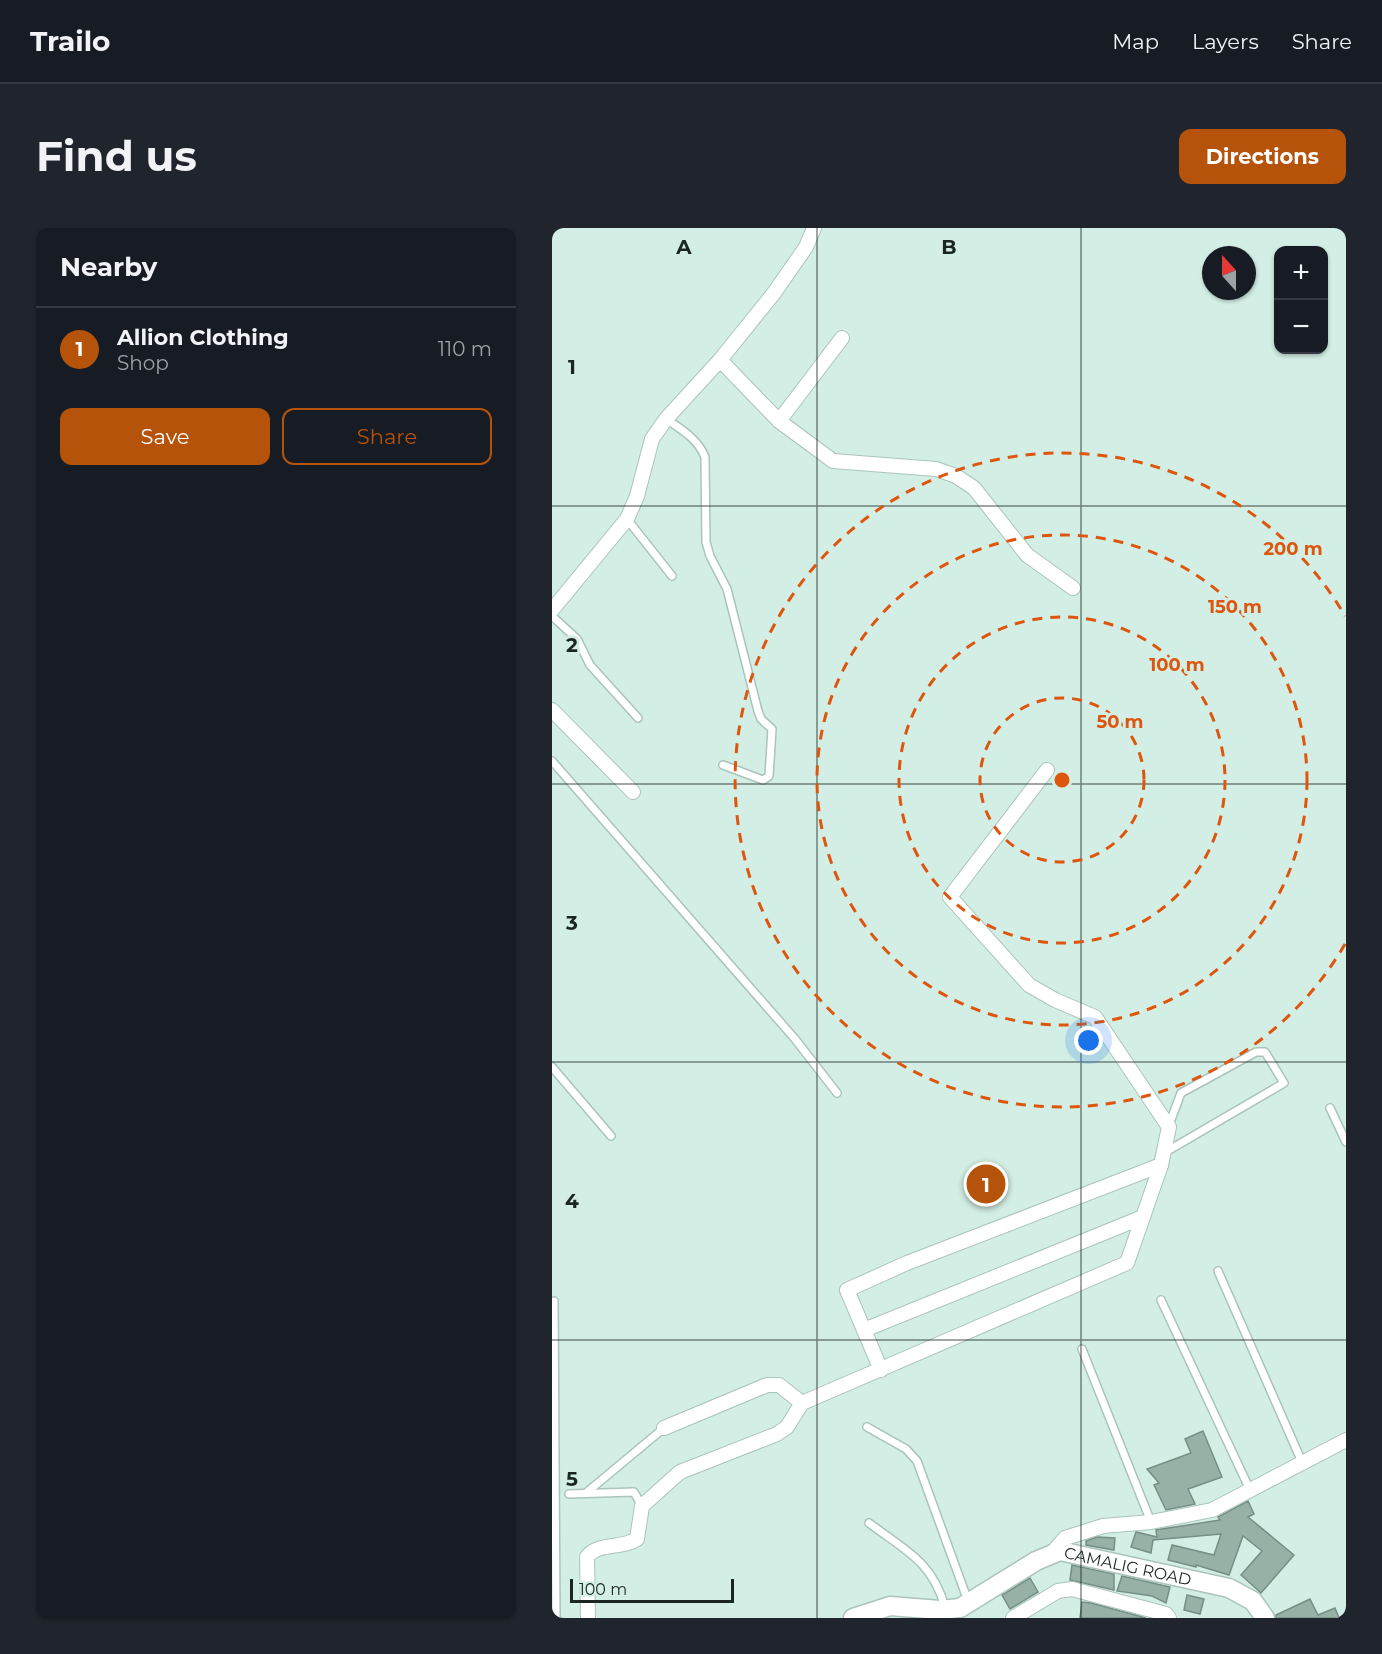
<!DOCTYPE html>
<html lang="en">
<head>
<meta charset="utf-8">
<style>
	body { margin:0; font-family:Montserrat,sans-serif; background:#20242c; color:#f1f3f6 }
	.controls { position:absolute; right:18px; top:18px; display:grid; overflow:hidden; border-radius:12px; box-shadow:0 2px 4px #0004 }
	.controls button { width:54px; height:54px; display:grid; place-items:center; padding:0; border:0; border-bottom:2px solid #363941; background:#171b24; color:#f1f3f6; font:30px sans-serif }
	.compass { position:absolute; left:650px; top:18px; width:54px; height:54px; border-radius:50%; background:#171b24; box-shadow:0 2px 4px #0004; rotate:339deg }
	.scale { position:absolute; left:18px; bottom:15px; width:164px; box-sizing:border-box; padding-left:6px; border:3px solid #1b2521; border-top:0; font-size:16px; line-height:21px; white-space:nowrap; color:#1b2521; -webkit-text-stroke:4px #d3eee4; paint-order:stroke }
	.you { position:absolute; left:537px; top:813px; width:21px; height:21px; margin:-15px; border:4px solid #fff; border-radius:50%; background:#1a73e8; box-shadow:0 0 0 9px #1a73e833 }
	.badge { display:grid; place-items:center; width:39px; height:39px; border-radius:50%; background:#b45309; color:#fff; font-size:20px; font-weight:700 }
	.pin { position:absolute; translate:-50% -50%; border:3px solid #fff; box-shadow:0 2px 6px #0006 }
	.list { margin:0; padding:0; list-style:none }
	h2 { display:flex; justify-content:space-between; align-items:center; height:78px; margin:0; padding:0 24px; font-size:26px }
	h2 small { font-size:20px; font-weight:400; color:#9ea1a6 }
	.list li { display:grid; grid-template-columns:39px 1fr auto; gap:18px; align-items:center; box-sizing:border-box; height:84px; padding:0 24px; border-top:2px solid #363941 }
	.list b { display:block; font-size:22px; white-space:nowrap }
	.list p { margin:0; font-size:20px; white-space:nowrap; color:#9ea1a6 }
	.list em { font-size:20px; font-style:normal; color:#9ea1a6 }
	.actions { display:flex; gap:12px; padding:18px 24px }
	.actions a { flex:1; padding:14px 0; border:2px solid #b45309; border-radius:12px; text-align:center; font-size:21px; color:#b45309 }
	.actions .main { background:#b45309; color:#fff }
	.map { position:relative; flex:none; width:794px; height:1390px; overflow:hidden; border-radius:12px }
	header { display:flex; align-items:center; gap:36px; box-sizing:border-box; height:84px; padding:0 30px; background:#171b24; border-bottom:2px solid #363941 }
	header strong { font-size:28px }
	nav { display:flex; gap:33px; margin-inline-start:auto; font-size:21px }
	.intro { display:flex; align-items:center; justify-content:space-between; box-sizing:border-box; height:144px; padding:0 36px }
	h1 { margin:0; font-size:42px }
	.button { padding:15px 27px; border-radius:12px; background:#b45309; color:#fff; font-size:21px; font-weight:700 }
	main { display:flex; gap:36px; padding:0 36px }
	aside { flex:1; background:#171b24; border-radius:12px; box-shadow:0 2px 4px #0004 }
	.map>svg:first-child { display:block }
</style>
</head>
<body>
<header>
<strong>Trailo</strong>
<nav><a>Map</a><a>Layers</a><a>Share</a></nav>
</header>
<div class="intro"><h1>Find us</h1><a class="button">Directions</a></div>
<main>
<aside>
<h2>Nearby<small></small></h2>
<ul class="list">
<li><span class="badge">1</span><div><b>Allion Clothing</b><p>Shop</p></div><em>110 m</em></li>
</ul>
<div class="actions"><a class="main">Save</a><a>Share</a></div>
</aside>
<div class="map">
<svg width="794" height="1390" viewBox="0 0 794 1390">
	<rect width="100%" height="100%" fill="#d3eee4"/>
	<!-- building -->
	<g fill="#97b1a7" stroke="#768f86" stroke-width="1.5">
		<polygon points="651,1203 670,1249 636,1261 643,1276 614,1282 602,1257 607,1255 595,1241 639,1225 633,1211"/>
		<polygon points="696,1273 702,1286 696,1289 742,1327 709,1365 689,1347 710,1323 691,1308 677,1347 644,1337 644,1339 616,1332 620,1317 662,1327 669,1306 601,1312 599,1325 579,1319 584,1304 605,1309 604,1302 668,1292 666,1289"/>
		<polygon points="545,1309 563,1310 562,1322 534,1317 534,1313"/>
		<polygon points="520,1337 562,1346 562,1362 518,1352"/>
		<polygon points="570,1348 618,1359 614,1375 600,1368 565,1363"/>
		<polygon points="478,1350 486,1364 458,1381 450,1367"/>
		<polygon points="635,1367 652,1371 648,1386 632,1382"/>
		<polygon points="758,1371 766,1387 783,1380 787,1390 724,1390 724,1387"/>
		<polygon points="530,1374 539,1375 594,1390 528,1390"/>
	</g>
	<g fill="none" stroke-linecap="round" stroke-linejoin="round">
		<!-- lane casing -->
		<g stroke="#aac4bb" stroke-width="10">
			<g id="lane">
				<path d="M114 191C129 201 146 211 153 229L154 314 158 328 175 361 206 483 209 491 220 501 217 548 211 552 171 537"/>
				<polyline points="75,291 120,348"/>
				<polyline points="0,388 25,411 38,437 86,490"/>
				<polyline points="0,533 243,811 285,865"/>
				<polyline points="0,839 59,908"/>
				<polyline points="778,880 794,914"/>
				<polyline points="612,925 732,855 713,824 704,824 629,865 617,897"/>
				<polyline points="666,1043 750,1234"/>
				<polyline points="609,1072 698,1262"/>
				<polyline points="2,1073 4,1390"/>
				<polyline points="530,1121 599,1294"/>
				<polyline points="315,1199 354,1221 365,1233 416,1373"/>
				<polyline points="34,1265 112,1200"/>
				<polyline points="17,1266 82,1264 90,1278"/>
				<path d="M317 1295C354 1323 380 1333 393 1379"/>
			</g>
		</g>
		<!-- street casing -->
		<g stroke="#aac4bb" stroke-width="16">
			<g id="street">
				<polyline points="168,132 227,193 281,233 384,241 404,248 422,260 475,327 521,360"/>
				<polyline points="227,193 290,110"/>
				<polyline points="0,382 75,291 85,268 100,211 114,191 168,132 222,65 254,19 262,0"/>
				<polyline points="0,482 81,564"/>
				<polyline points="312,1102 591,989"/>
				<polyline points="329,1142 295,1062 355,1035 609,937"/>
				<polyline points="112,1200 215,1157 227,1157 250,1175"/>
				<polyline points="500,1325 513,1310 551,1298 599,1294 660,1282 794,1212"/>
				<path d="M36 1390 35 1329C46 1314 71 1321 85 1311L90 1278 128 1244 225 1206 235 1199 250 1175 575 1035 609 937 617 899 543 789 503 772 477 757 398 669 495 542"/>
				<polyline points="461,1390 506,1363 520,1361 614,1386 617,1390"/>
			</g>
		</g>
		<!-- secondary casing -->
		<g stroke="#aac4bb" stroke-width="21">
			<g id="secondary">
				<path id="s1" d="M301 1390 338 1378 388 1382 408 1380 484 1333 508 1323 677 1360 701 1373 713 1390"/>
			</g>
		</g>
		<!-- lane -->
		<use href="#lane" stroke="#fff" stroke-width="7"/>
		<!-- street -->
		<use href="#street" stroke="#fff" stroke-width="14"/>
		<!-- secondary -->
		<use href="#secondary" stroke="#fff" stroke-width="18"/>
	</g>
	<!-- grid -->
	<path fill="none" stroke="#1b2521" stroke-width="1.5" stroke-opacity="0.55" d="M265 0V1390M529 0V1390M0 278H794M0 556H794M0 834H794M0 1112H794"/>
	<!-- distance rings -->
	<g fill="none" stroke="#de560d" stroke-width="3" stroke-dasharray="10 8">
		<circle cx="510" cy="552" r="82"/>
		<circle cx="510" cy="552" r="163"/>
		<circle cx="510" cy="552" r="245"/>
		<path d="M793 716A327 327 0 1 1 793 388"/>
	</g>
	<g text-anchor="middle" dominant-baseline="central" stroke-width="6" stroke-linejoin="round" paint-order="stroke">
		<!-- street labels -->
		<g font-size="16" fill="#1b2521" stroke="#d3eee4">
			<text stroke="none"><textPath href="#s1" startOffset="294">CAMALIG ROAD</textPath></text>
		</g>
	</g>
	<g font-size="20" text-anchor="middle" font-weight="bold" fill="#1b2521" stroke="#d3eee4" stroke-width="6" stroke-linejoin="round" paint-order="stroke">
		<text x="132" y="26">A</text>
		<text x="397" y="26">B</text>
		<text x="20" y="146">1</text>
		<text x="20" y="424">2</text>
		<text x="20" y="702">3</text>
		<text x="20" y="980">4</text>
		<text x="20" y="1258">5</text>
	</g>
	<circle cx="510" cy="552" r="9" fill="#de560d" stroke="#d3eee4" stroke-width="3"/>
	<g font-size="18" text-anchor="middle" font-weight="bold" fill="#de560d" stroke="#d3eee4" stroke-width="6" stroke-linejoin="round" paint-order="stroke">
		<text x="741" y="327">200 m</text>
		<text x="683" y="385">150 m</text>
		<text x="625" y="443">100 m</text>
		<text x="568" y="500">50 m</text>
	</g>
</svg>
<div class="controls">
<button>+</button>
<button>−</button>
</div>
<svg class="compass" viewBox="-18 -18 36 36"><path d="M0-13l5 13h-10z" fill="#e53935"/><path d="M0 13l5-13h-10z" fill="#9ea1a6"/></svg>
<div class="scale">100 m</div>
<div class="you"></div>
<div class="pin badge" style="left:434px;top:956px">1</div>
</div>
</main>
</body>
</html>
